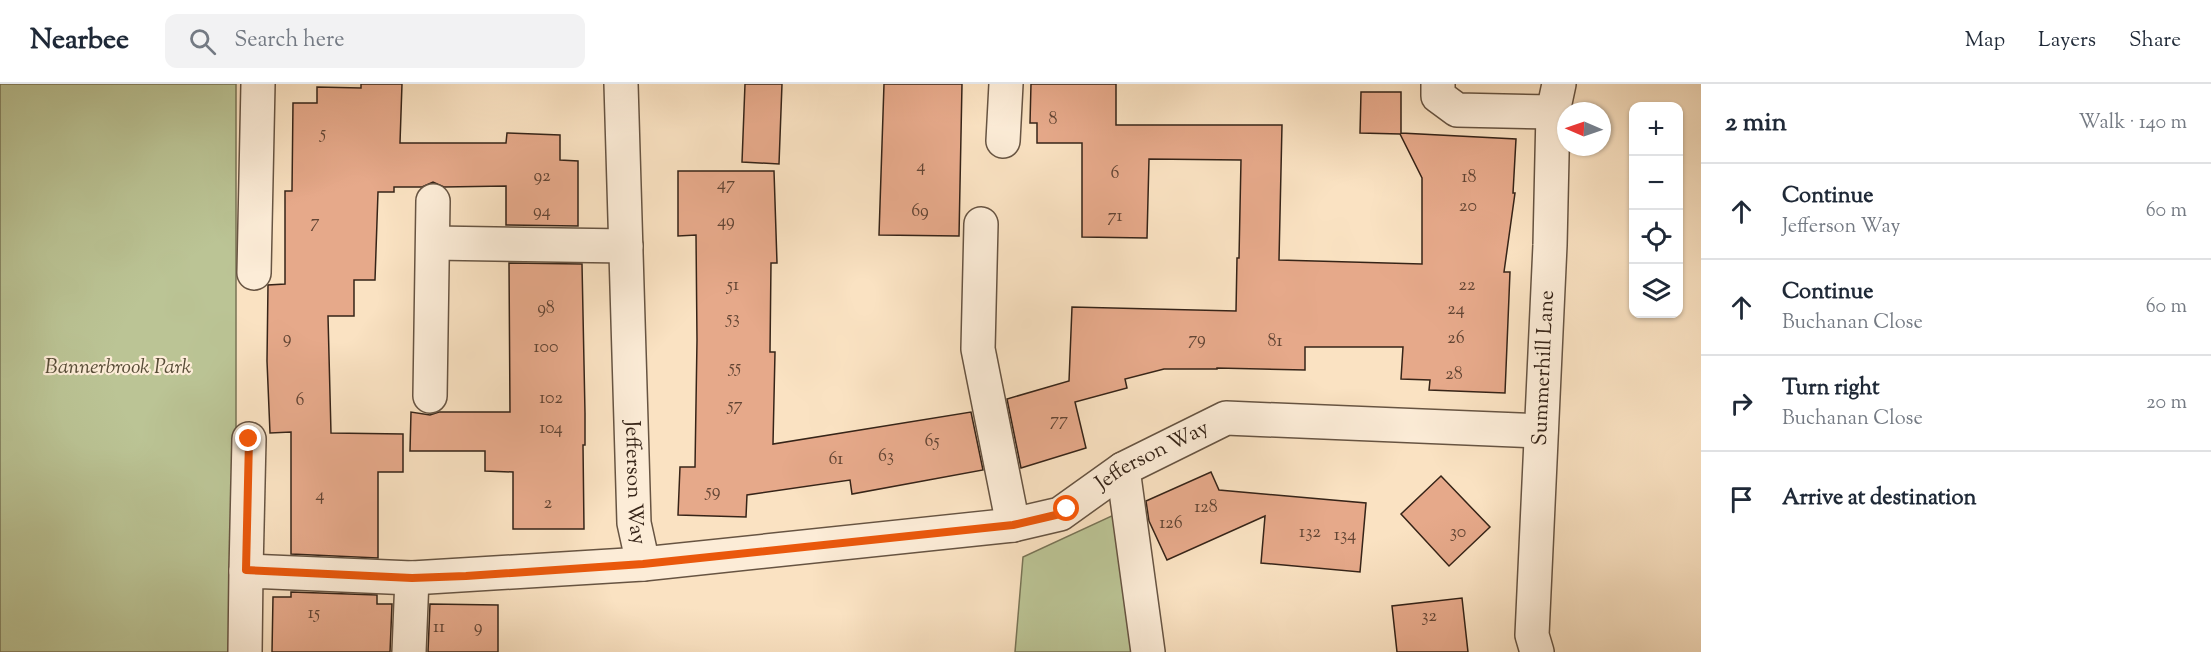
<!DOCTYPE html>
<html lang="en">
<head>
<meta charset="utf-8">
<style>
	body { margin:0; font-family:"Sorts Mill Goudy",serif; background:#f2f2f3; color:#1f2937 }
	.controls { position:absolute; right:18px; top:18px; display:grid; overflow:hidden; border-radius:12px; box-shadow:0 2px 4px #0004 }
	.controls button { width:54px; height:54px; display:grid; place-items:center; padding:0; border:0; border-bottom:2px solid #e0e1e3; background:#fff; color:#1f2937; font:30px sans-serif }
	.compass { position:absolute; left:1557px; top:18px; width:54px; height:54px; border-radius:50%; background:#fff; box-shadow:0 2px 4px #0004; rotate:272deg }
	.stop { position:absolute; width:18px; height:18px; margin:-14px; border:4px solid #ea580c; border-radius:50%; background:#fff }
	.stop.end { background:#ea580c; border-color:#fff; box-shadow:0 2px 6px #0008 }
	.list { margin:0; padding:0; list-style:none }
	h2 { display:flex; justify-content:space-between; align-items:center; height:78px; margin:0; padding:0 24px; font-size:26px }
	h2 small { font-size:20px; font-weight:400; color:#747a83 }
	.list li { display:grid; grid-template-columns:39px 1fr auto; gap:18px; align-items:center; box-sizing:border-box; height:96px; padding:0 24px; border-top:2px solid #e0e1e3 }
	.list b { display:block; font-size:22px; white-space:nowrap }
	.list p { margin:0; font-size:20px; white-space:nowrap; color:#747a83 }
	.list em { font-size:20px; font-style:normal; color:#747a83 }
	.icon { flex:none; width:33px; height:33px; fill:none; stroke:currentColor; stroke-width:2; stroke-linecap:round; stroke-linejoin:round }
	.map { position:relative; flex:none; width:1701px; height:568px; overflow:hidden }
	header { display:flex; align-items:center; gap:36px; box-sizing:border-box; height:84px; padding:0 30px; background:#fff; border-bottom:2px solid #e0e1e3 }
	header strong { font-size:28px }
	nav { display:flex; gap:33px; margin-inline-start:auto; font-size:21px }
	.search { width:420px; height:54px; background:#f2f2f3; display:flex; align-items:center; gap:15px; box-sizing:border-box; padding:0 21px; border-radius:12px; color:#747a83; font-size:22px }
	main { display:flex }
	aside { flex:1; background:#fff }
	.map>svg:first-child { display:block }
</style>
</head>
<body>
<header>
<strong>Nearbee</strong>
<div class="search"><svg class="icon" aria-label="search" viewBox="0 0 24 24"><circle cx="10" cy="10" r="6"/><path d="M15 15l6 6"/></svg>Search here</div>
<nav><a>Map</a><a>Layers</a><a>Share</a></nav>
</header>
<main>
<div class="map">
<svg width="1701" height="568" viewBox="0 0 1701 568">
	<rect width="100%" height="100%" fill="#fae2c2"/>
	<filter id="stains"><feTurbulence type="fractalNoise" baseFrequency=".00333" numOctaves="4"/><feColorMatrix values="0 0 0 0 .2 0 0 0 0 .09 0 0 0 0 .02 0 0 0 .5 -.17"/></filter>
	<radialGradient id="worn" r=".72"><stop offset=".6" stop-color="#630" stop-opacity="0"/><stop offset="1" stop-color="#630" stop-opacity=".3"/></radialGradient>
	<!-- green -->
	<g fill="#bbc495" stroke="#787456" stroke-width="1.5">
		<rect x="0" y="0" width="236" height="568"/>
		<polygon points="1118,429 1137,568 1015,568 1023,473"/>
	</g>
	<!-- building -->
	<g fill="#e6a98a" stroke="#362418" stroke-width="1.5">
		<polygon points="361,0 402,0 400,59 506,59 507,49 560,51 560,76 578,77 578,142 506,141 506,102 444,103 433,98 422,103 394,103 394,108 378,108 375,196 354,196 354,232 328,232 331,349 403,350 403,388 378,388 378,474 291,470 291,348 270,349 267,277 268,201 285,200 285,107 292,107 293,19 317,19 317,3 361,4"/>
		<polygon points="745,0 782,0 779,80 742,78"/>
		<polygon points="884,0 962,0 959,152 879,151"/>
		<polygon points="1031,0 1116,0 1116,41 1282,41 1279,176 1422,180 1422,94 1400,50 1360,49 1361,8 1401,8 1401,49 1516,55 1513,109 1515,109 1504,188 1510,188 1505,309 1429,306 1430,296 1401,295 1403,263 1305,263 1305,286 1217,284 1217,285 1164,285 1125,295 1127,304 1075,318 1086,364 1021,384 1007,315 1069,297 1072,223 1236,227 1237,174 1239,174 1241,76 1149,75 1147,154 1082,153 1082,59 1037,59 1037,39 1030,39"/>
		<polygon points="678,87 774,87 777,179 771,179 770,268 775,268 773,360 971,328 983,386 852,410 850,396 747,411 746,433 678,431 680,383 695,383 697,256 696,151 678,152"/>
		<polygon points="509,179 582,180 585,329 585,361 583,361 584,445 513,445 513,388 485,387 485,367 410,367 411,328 430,331 439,328 510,328"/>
		<polygon points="1211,388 1219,406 1366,419 1360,488 1261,479 1265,432 1167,476 1149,437 1146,417"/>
		<polygon points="1441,392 1490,443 1449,482 1401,430"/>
		<polygon points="291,508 377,511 377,520 392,520 390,568 272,568 273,513 291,513"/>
		<polygon points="1462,514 1468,568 1397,568 1392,522"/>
		<polygon points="430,520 498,521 498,568 428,568"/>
	</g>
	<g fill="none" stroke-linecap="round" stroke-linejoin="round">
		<!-- minor casing -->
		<g stroke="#675442" stroke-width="36">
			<g id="minor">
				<path id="s1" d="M621 0 634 439 643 480 1013 441 1060 430 1123 385 1226 334 1541 347"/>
				<polyline points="1438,0 1438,12 1457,26 1553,28"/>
				<polyline points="1003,57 1006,0"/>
				<polyline points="981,140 978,265 1013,441"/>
				<polyline points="434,159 626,162"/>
				<polyline points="254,189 258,0"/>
				<polyline points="430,312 433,117"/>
				<polyline points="1123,385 1148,568"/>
				<polyline points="246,487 249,355"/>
				<polyline points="245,568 246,487 412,494 643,480"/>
				<polyline points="409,568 412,494"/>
				<path id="s2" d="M1537 568 1532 551 1550 161 1553 28 1559 0"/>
			</g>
		</g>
		<!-- minor -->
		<use href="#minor" stroke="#fcecd7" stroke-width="33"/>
	</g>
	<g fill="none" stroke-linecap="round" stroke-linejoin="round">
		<!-- route -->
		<polyline stroke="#ea580c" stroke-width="8" points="249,355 246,486 412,494 466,492 643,480 1013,441 1060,430 1067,425"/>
	</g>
	<g text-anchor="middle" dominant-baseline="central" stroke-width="4.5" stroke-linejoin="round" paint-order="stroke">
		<!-- number labels -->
		<g font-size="18" fill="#624534">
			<text x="1053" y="36">8</text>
			<text x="323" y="50">5</text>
			<text x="921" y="83">4</text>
			<text x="1115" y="90">6</text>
			<text x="542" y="93">92</text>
			<text x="1469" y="94">18</text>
			<text x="726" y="101">47</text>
			<text x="1468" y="123">20</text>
			<text x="542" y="128">94</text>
			<text x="920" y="128">69</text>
			<text x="1115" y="133">71</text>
			<text x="726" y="138">49</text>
			<text x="315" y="139">7</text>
			<text x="733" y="202">51</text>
			<text x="1467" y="202">22</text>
			<text x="546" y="225">98</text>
			<text x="1456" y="226">24</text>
			<text x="733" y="235">53</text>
			<text x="287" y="255">9</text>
			<text x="1456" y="255">26</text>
			<text x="1197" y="256">79</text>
			<text x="1275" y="258">81</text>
			<text x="546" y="264">100</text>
			<text x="735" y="284">55</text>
			<text x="1454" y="291">28</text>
			<text x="551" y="315">102</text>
			<text x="300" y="317">6</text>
			<text x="735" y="322">57</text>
			<text x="1059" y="337">77</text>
			<text x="551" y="345">104</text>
			<text x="932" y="358">65</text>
			<text x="886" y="373">63</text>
			<text x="836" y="376">61</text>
			<text x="713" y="408">59</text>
			<text x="320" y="412">4</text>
			<text x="548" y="420">2</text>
			<text x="1206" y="424">128</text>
			<text x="1171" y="440">126</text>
			<text x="1310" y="449">132</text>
			<text x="1458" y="449">30</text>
			<text x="1345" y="452">134</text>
			<text x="314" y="530">15</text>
			<text x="1429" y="533">32</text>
			<text x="439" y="544">11</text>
			<text x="478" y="544">9</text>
		</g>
		<!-- park labels -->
		<g font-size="21" font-style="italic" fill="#574c37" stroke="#fcecd7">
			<text x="118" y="284">Bannerbrook Park</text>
		</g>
		<!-- street labels -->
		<g font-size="21" fill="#362418" stroke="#fcecd7">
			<text stroke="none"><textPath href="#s2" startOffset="285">Summerhill Lane</textPath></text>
			<text stroke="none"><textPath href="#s1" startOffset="1011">Jefferson Way</textPath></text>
			<text stroke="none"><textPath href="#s1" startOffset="399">Jefferson Way</textPath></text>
		</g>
	</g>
	<rect width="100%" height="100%" filter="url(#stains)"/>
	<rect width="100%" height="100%" fill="url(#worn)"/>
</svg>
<div class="controls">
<button>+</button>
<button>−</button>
<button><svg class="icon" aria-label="locate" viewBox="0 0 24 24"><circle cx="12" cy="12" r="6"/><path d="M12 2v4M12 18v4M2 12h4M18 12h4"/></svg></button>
<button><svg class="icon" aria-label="layers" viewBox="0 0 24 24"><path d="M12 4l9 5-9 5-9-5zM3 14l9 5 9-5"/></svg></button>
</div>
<svg class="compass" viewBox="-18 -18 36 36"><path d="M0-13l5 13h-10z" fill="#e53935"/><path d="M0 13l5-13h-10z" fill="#747a83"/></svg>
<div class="stop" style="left:1067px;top:425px"></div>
<div class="stop end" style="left:249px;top:355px"></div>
</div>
<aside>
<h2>2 min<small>Walk · 140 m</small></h2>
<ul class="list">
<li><svg class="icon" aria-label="ahead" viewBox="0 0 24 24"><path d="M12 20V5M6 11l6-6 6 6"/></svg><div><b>Continue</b><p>Jefferson Way</p></div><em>60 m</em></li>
<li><svg class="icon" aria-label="ahead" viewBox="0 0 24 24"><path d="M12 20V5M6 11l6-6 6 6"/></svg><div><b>Continue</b><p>Buchanan Close</p></div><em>60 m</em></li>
<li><svg class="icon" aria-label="right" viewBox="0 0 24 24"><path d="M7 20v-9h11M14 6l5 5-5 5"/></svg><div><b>Turn right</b><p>Buchanan Close</p></div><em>20 m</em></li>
<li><svg class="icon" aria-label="arrive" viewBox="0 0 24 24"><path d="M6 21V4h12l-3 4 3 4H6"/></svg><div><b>Arrive at destination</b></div></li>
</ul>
</aside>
</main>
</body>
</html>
